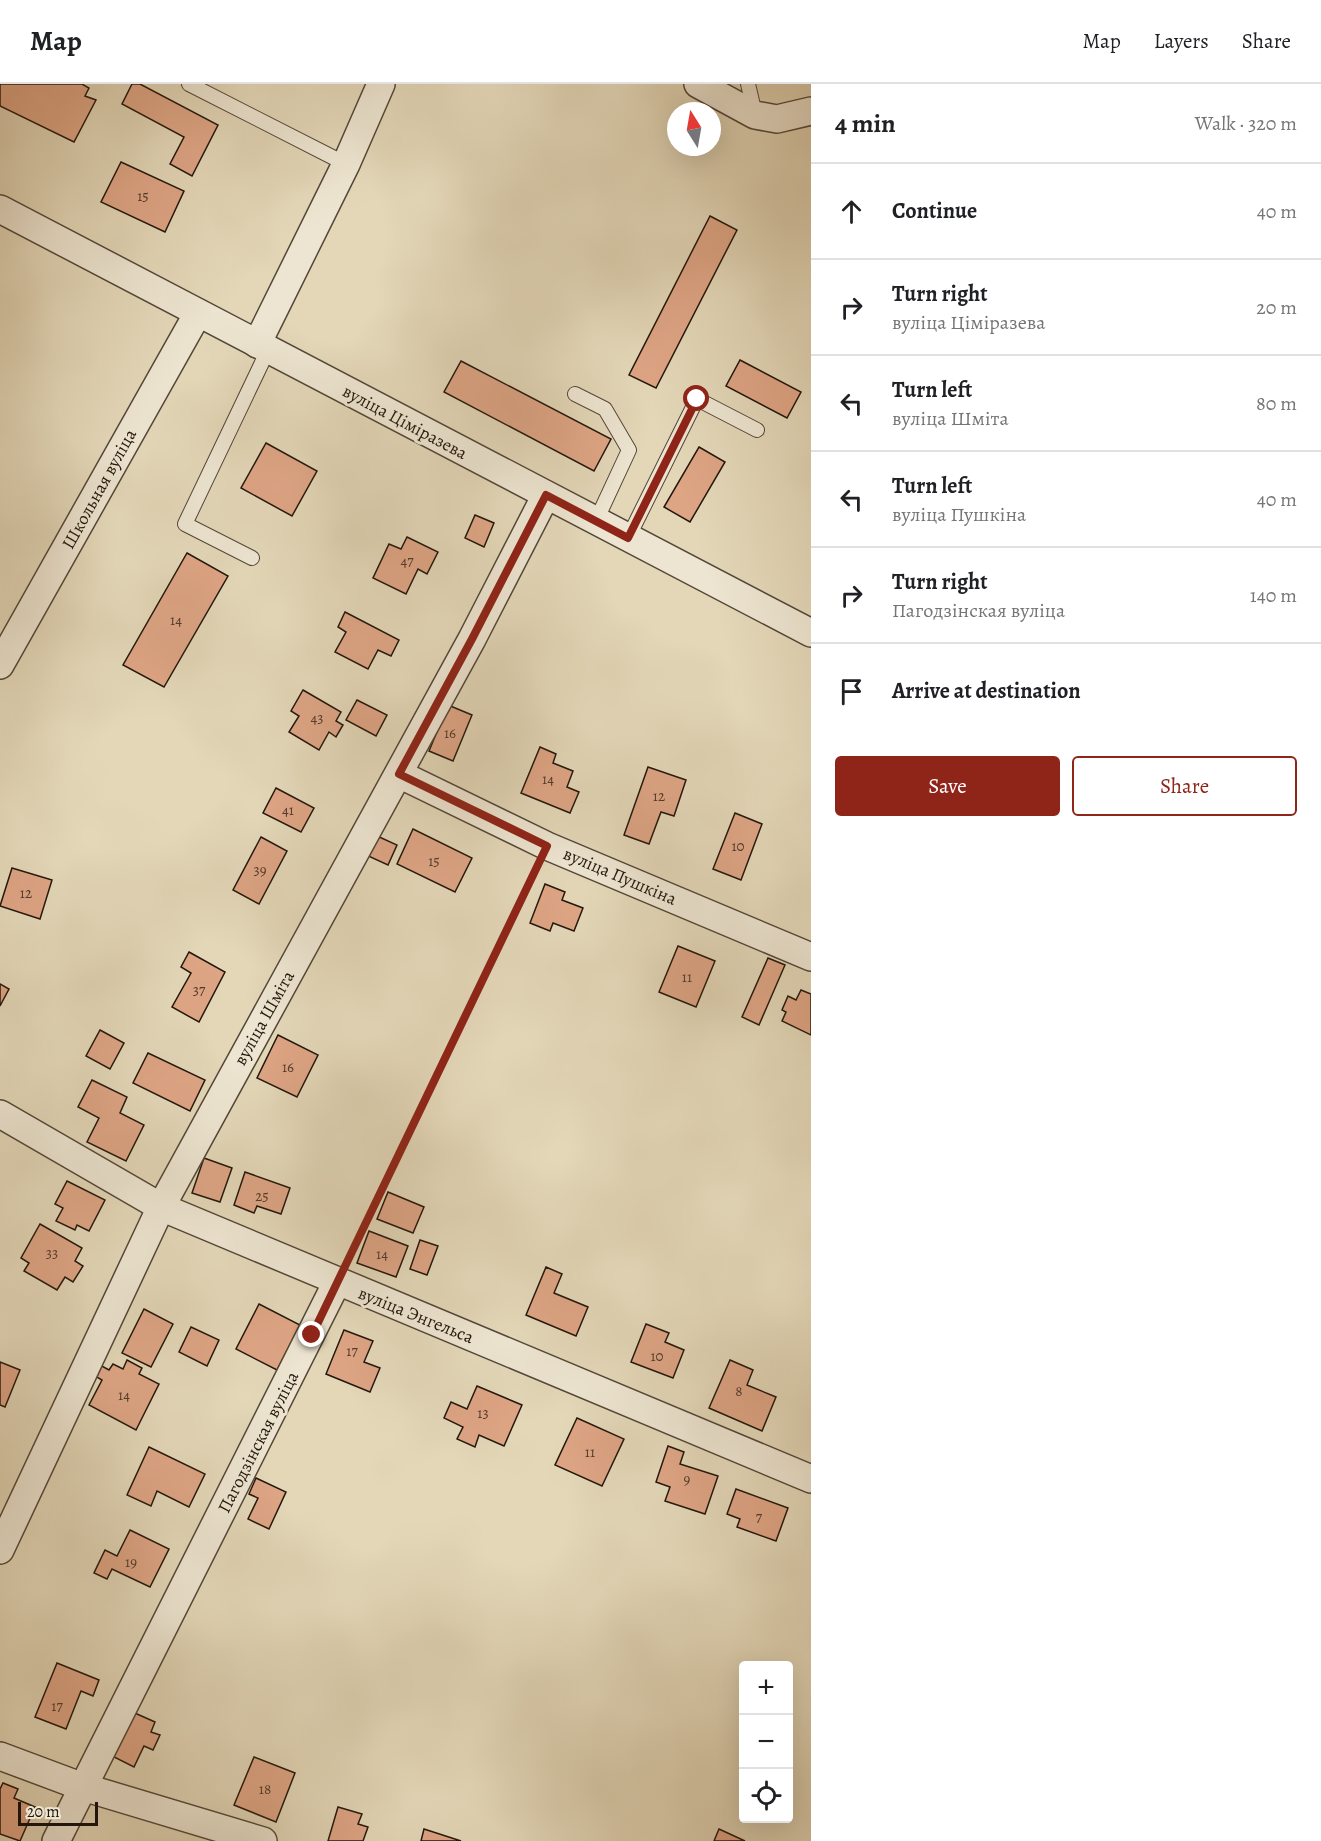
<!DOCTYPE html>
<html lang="en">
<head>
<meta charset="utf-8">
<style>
	body { margin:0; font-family:Alegreya,serif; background:#f6f6f6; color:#202124 }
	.controls { position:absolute; right:18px; bottom:18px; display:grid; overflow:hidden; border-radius:6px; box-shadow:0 6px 24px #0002 }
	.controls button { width:54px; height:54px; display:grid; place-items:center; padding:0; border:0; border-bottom:2px solid #e0e0e0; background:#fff; color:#202124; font:30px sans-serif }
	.compass { position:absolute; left:667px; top:18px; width:54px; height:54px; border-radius:50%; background:#fff; box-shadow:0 6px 24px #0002; rotate:349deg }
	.scale { position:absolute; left:18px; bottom:15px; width:80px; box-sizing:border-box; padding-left:6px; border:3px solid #23170d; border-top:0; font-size:16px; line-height:21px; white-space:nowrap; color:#23170d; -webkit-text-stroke:4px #ede5d1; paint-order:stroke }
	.stop { position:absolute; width:18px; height:18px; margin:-14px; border:4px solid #8f2418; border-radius:50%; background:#fff }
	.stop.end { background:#8f2418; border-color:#fff; box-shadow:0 2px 6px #0008 }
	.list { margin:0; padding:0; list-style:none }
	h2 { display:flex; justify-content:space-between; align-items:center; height:78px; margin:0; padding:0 24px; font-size:26px }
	h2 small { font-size:20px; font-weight:400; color:#757577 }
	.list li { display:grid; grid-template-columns:39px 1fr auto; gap:18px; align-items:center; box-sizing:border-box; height:96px; padding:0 24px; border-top:2px solid #e0e0e0 }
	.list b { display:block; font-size:22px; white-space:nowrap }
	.list p { margin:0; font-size:20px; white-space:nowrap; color:#757577 }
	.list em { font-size:20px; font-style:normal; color:#757577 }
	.actions { display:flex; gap:12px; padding:18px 24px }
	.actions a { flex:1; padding:14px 0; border:2px solid #8f2418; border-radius:6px; text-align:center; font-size:21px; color:#8f2418 }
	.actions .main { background:#8f2418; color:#fff }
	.icon { flex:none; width:33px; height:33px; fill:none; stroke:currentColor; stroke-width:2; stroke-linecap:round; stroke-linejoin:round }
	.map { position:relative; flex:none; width:811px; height:1757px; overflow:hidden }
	header { display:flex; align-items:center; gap:36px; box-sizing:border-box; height:84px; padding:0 30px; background:#fff; border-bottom:2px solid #e0e0e0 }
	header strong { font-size:28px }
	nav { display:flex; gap:33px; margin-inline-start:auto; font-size:21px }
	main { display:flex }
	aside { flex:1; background:#fff }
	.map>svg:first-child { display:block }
</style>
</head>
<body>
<header>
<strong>Map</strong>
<nav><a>Map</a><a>Layers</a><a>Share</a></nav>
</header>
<main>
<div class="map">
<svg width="811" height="1757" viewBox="0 0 811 1757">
	<rect width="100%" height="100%" fill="#e3d7b8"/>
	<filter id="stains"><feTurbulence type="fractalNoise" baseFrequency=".00333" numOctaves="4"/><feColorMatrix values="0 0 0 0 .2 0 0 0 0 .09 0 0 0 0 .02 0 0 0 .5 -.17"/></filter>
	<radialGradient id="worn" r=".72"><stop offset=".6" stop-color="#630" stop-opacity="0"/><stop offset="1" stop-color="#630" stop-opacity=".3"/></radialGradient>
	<!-- building -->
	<g fill="#dea585" stroke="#23170d" stroke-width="1.5">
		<polygon points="0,0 82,0 89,4 85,12 96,16 74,58 0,22"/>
		<polygon points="132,0 140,0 218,41 192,92 170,80 184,53 122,20"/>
		<polygon points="121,78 184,107 165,148 101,118"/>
		<polygon points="710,132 737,146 656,304 629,291"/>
		<polygon points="740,276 801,308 787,334 726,302"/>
		<polygon points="461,277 611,355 594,387 444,308"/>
		<polygon points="266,359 317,387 292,432 241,404"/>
		<polygon points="699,363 725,378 690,438 664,423"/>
		<polygon points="475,431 494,439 484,463 465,454"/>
		<polygon points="407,453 438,468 427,490 418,485 406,510 373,494 389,460 401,465"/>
		<polygon points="187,469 228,492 164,603 123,581"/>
		<polygon points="345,528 399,556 391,572 378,566 368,585 335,568 346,548 338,543"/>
		<polygon points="303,606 341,628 336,637 343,641 336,653 329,648 319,666 289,648 299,632 291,627"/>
		<polygon points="357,616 387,631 376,652 346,636"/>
		<polygon points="448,621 472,631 453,677 429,667"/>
		<polygon points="540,663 556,670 553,679 573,687 567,703 579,708 570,729 521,709"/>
		<polygon points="648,683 686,696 674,732 661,728 649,760 624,751"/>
		<polygon points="276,704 314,724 301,748 263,729"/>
		<polygon points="735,729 762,740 741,796 713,785"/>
		<polygon points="413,745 472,774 455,808 397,780"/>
		<polygon points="375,751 397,761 388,781 366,771"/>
		<polygon points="261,753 287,767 259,820 233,806"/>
		<polygon points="12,784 52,796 40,835 0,822"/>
		<polygon points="545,800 565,808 562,816 583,824 574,847 553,839 550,847 530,839"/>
		<polygon points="678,862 715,877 696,923 659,908"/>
		<polygon points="189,868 225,888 199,938 172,923 191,889 181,883"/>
		<polygon points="768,874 785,881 759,941 742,933"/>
		<polygon points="0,900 9,905 0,922"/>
		<polygon points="801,906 811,910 811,951 782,937 786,928 782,926 788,912 796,916"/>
		<polygon points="100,946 124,959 110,985 86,972"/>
		<polygon points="278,951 318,971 297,1013 257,994"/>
		<polygon points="148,969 205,996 190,1027 133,999"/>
		<polygon points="92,996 127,1013 120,1029 144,1041 126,1077 87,1058 99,1034 78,1023"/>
		<polygon points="204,1074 232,1084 220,1118 192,1109"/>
		<polygon points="245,1088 290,1104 281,1130 257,1122 254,1129 234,1121"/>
		<polygon points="67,1097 105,1116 89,1147 77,1141 75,1146 56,1137 63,1124 55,1120"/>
		<polygon points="388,1108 424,1123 413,1149 377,1135"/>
		<polygon points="40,1140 82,1164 75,1177 83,1182 73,1198 65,1193 57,1206 24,1187 29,1179 21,1174"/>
		<polygon points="369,1147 408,1162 396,1193 357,1179"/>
		<polygon points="420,1156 438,1162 427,1191 410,1185"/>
		<polygon points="546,1183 562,1190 554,1209 588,1223 576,1252 526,1231"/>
		<polygon points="259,1220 300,1241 277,1286 236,1265"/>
		<polygon points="144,1225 173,1240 151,1283 122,1269"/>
		<polygon points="646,1240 669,1249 665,1258 684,1266 673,1294 631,1278"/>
		<polygon points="191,1243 219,1256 207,1282 179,1268"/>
		<polygon points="344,1246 373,1257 364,1278 380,1284 370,1308 326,1290"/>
		<polygon points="127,1276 142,1284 139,1290 159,1300 136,1346 89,1321 102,1296 95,1292 100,1281 109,1286 113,1280 123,1285"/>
		<polygon points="730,1276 753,1286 747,1301 776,1313 762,1347 709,1324"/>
		<polygon points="0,1278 20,1286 5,1323 0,1321"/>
		<polygon points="477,1302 522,1321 504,1362 479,1351 475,1363 457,1355 463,1343 444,1334 451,1318 467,1325"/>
		<polygon points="577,1334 624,1355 602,1402 555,1381"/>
		<polygon points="668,1362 684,1368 680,1380 718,1392 705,1430 665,1417 670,1403 656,1398"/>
		<polygon points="149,1363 205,1390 189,1423 157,1407 151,1422 127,1411"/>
		<polygon points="256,1394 286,1408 269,1445 248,1435 258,1414 249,1410"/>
		<polygon points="736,1405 788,1424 776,1457 737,1443 740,1435 727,1430"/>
		<polygon points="130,1446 169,1465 150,1503 112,1485 107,1495 94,1489 105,1466 117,1472"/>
		<polygon points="57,1579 99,1596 93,1612 81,1607 66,1645 35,1633"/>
		<polygon points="128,1626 155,1638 151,1648 160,1651 153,1666 144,1662 134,1683 108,1670"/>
		<polygon points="254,1673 295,1689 276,1738 234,1721"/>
		<polygon points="3,1699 18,1705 14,1714 35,1723 20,1757 0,1750 0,1705"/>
		<polygon points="338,1723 362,1730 358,1740 368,1743 363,1757 328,1757"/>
		<polygon points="424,1745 461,1757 421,1757"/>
		<polygon points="719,1745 745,1757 714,1757"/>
	</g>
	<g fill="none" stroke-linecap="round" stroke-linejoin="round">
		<!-- lane casing -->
		<g stroke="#534738" stroke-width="16">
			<g id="lane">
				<polyline points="189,0 346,80"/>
				<polyline points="748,0 755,30"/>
				<polyline points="575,310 605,325 629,366 596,437"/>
				<polyline points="628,454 697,315 757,346"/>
				<polyline points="252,474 185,440 268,266"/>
			</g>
		</g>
		<!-- street casing -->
		<g stroke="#534738" stroke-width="30">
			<g id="street">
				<polyline points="698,0 755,31 777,35 811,27"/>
				<polyline points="0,125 811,549"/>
				<polyline points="257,260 346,80 381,0"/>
				<polyline points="0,581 198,229"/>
				<polyline points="399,690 547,762 811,873"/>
				<polyline points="0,1030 161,1123 811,1395"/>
				<polyline points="0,1466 161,1123 472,555 546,411"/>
				<polyline points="0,1672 83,1703 263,1757"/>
				<polyline points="56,1757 337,1198"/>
			</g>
		</g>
		<!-- path -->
		<polyline stroke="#23170d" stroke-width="4" stroke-dasharray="4.5 3" stroke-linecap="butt" points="349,1173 536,785"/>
		<!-- lane -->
		<use href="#lane" stroke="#ede5d1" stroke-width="14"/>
		<!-- street -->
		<use href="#street" stroke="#ede5d1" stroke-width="27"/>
	</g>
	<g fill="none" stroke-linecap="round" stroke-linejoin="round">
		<!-- route -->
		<polyline stroke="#8f2418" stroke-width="8" points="312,1251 547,762 399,690 472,555 546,411 628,454 697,315"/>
	</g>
	<g text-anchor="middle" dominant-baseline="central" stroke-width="6" stroke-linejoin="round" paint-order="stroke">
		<!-- number labels -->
		<g font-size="15" fill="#523a2b">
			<text x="143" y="112">15</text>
			<text x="407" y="477">47</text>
			<text x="176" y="536">14</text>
			<text x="317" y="634">43</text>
			<text x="450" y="649">16</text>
			<text x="548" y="695">14</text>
			<text x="659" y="712">12</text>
			<text x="288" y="726">41</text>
			<text x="738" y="762">10</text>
			<text x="434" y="777">15</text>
			<text x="260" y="786">39</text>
			<text x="26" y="809">12</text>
			<text x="687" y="893">11</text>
			<text x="199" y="906">37</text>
			<text x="288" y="983">16</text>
			<text x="262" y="1112">25</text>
			<text x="52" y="1169">33</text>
			<text x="382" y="1170">14</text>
			<text x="352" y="1267">17</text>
			<text x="657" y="1272">10</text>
			<text x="739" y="1307">8</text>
			<text x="124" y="1311">14</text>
			<text x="483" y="1329">13</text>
			<text x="590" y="1368">11</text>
			<text x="687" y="1395">9</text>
			<text x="759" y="1433">7</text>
			<text x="131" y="1478">19</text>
			<text x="57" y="1622">17</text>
			<text x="265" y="1705">18</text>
		</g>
		<!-- street labels -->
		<g font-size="18" fill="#23170d" stroke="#ede5d1">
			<text transform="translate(405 338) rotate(28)">вуліца Ціміразева</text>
			<text transform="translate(99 405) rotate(-61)">Школьная вуліца</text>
			<text transform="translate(620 792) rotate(23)">вуліца Пушкіна</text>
			<text transform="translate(264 934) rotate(-61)">вуліца Шміта</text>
			<text transform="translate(416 1231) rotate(22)">вуліца Энгельса</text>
			<text transform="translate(258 1358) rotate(-63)">Пагодзінская вуліца</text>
		</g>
	</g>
	<rect width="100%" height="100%" filter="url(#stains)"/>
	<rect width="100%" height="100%" fill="url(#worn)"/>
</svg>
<div class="controls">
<button>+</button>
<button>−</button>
<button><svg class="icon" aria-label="locate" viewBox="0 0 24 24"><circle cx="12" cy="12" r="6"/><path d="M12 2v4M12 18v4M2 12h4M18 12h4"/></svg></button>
</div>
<svg class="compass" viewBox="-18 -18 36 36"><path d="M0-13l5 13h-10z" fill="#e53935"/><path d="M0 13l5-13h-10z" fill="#757577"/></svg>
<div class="scale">20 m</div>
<div class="stop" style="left:697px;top:315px"></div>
<div class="stop end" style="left:312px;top:1251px"></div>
</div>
<aside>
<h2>4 min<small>Walk · 320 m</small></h2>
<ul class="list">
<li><svg class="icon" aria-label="ahead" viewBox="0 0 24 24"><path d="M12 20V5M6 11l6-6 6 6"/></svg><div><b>Continue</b></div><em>40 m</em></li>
<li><svg class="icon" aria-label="right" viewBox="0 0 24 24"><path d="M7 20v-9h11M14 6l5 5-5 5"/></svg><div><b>Turn right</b><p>вуліца Ціміразева</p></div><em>20 m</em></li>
<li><svg class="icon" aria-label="left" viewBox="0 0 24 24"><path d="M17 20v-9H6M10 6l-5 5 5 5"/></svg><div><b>Turn left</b><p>вуліца Шміта</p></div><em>80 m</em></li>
<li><svg class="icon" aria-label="left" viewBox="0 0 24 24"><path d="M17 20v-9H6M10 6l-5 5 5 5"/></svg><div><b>Turn left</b><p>вуліца Пушкіна</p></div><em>40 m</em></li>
<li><svg class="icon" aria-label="right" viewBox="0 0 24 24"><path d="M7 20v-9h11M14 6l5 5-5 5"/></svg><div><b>Turn right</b><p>Пагодзінская вуліца</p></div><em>140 m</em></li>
<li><svg class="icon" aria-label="arrive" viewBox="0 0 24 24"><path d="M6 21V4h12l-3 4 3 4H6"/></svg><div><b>Arrive at destination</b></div></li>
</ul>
<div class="actions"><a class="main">Save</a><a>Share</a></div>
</aside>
</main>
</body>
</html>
